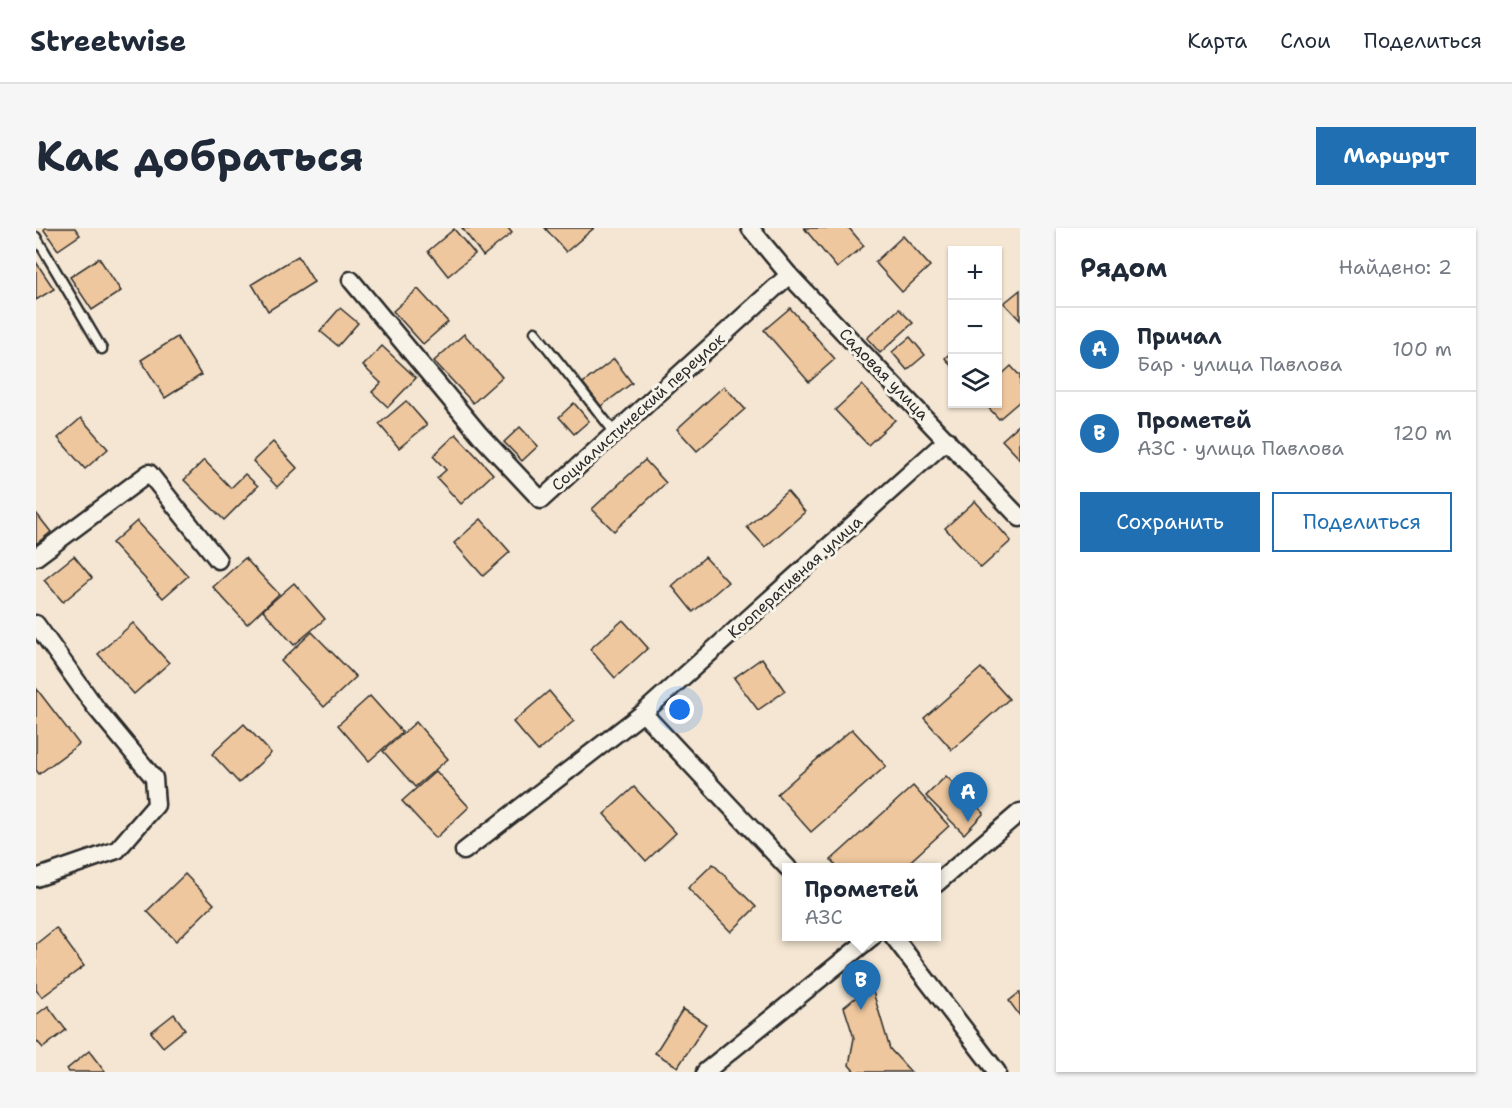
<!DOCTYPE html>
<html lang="ru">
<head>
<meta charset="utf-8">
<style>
	body { margin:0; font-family:"Shantell Sans",sans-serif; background:#f6f6f7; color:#1f2937 }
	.controls { position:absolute; right:18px; top:18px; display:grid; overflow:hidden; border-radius:0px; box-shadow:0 2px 4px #0004 }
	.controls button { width:54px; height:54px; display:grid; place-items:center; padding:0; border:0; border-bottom:2px solid #e0e1e3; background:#fff; color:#1f2937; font:30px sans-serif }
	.you { position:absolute; left:644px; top:482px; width:21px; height:21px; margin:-15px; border:4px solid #fff; border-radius:50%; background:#1a73e8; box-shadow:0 0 0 9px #1a73e833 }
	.badge { display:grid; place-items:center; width:39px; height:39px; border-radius:50%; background:#1f6fb2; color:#fff; font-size:20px; font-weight:700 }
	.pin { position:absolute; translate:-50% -50px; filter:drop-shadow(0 2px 3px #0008) }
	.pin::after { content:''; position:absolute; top:32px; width:21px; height:18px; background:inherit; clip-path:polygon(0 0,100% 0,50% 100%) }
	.popup { position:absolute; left:746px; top:635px; width:159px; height:78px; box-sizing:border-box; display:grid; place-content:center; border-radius:0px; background:#fff; filter:drop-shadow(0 2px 4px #0005); font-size:20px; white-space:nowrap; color:#747a83 }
	.popup b { font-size:22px; color:#1f2937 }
	.popup::after { content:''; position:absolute; left:50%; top:100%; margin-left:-12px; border:12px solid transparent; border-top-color:#fff }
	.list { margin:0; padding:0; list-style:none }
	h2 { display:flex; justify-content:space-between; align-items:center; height:78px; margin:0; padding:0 24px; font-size:26px }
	h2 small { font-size:20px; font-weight:400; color:#747a83 }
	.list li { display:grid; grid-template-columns:39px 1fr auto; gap:18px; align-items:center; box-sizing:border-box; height:84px; padding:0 24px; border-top:2px solid #e0e1e3 }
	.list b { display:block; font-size:22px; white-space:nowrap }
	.list p { margin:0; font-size:20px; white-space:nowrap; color:#747a83 }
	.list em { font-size:20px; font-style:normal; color:#747a83 }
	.actions { display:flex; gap:12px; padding:18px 24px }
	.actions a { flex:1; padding:14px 0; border:2px solid #1f6fb2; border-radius:0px; text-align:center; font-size:21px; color:#1f6fb2 }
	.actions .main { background:#1f6fb2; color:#fff }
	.icon { flex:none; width:33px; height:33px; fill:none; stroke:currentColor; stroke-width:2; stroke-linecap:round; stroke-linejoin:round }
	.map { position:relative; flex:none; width:984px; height:844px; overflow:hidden; border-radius:0px }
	header { display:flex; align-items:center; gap:36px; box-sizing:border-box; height:84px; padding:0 30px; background:#fff; border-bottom:2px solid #e0e1e3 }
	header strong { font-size:28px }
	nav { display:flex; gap:33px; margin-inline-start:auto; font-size:21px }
	.intro { display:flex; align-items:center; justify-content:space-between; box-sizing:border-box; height:144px; padding:0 36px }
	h1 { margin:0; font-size:42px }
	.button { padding:15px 27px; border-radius:0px; background:#1f6fb2; color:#fff; font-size:21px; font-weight:700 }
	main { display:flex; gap:36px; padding:0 36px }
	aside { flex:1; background:#fff; border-radius:0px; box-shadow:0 2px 4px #0004 }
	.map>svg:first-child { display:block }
</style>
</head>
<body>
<header>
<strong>Streetwise</strong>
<nav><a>Карта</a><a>Слои</a><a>Поделиться</a></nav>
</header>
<div class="intro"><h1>Как добраться</h1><a class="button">Маршрут</a></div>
<main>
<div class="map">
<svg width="984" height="844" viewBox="0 0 984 844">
	<rect width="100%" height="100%" fill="#f4e6d2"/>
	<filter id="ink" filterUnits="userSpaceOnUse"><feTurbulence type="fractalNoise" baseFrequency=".0167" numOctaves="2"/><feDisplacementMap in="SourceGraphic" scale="12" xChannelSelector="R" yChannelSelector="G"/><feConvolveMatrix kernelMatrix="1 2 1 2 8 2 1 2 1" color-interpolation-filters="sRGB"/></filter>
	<g filter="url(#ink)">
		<!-- building -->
		<g fill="#eec79e" stroke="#2b2b2b" stroke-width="1.5">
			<polygon points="9,0 39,0 44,7 22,22 8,2"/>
			<polygon points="426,0 472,0 476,5 447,28"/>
			<polygon points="509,0 558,0 530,24"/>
			<polygon points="768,0 813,0 828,18 801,40"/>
			<polygon points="418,1 439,26 412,48 392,23"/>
			<polygon points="867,8 894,38 866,64 839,34"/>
			<polygon points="262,28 278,54 232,83 216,56"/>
			<polygon points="63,30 85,63 56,82 34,49"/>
			<polygon points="0,34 18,61 0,72"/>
			<polygon points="382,61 412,94 387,116 357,83"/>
			<polygon points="984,62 984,92 968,75"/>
			<polygon points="304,80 322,95 302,118 284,103"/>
			<polygon points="754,80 799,131 773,154 728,102"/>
			<polygon points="863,81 877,95 844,125 831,110"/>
			<polygon points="428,106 466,149 437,175 398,133"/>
			<polygon points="141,109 165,147 129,170 105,132"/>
			<polygon points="874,109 889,127 871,142 856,124"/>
			<polygon points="346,118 380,150 352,179 336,164 345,155 327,138"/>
			<polygon points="916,123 916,139 909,130"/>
			<polygon points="578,131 596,155 565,178 547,155"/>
			<polygon points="975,138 984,148 984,173 963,191 949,176 962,176 962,150"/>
			<polygon points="826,157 859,192 832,217 799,182"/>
			<polygon points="688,158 709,181 661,223 641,201"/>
			<polygon points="370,173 391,197 363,220 343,196"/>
			<polygon points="538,175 553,193 538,206 523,189"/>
			<polygon points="45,190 72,221 49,241 22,210"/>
			<polygon points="984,196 984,231 966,212"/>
			<polygon points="484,199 502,218 486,233 468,214"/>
			<polygon points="420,206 457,246 425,276 401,250 410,242 397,228"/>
			<polygon points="237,214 261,240 241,259 217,233"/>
			<polygon points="168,232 195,260 209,246 222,258 188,292 148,252"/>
			<polygon points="609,232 630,255 578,303 556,281"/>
			<polygon points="751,263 769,284 729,319 711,299"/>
			<polygon points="939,273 975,313 945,340 909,300"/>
			<polygon points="0,285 15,304 0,316"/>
			<polygon points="445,291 474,324 447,348 418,315"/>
			<polygon points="101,293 152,348 127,370 76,315"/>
			<polygon points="38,328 56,350 27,374 8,352"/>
			<polygon points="669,329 692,354 657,384 636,358"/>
			<polygon points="209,330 243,366 211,396 177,359"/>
			<polygon points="258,355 289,391 258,417 227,382"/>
			<polygon points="587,392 612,420 579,450 554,421"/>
			<polygon points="97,395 133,435 98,466 62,426"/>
			<polygon points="276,404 320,449 288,479 245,433"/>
			<polygon points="726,430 749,463 722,482 698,450"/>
			<polygon points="945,440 973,471 916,522 888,490"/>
			<polygon points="0,460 43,516 3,546 0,542"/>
			<polygon points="513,463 538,493 502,523 477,494"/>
			<polygon points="334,468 366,504 333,533 302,497"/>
			<polygon points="380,494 412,531 379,559 347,523"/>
			<polygon points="208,496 235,525 203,555 176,526"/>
			<polygon points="816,501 850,538 775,604 741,566"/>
			<polygon points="400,543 433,579 400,610 366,573"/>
			<polygon points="910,548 948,585 928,606 890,568"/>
			<polygon points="877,558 913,598 867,640 802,640 795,632"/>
			<polygon points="598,559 640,605 610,633 568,586"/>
			<polygon points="677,636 720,679 695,704 652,660"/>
			<polygon points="149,646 178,676 140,713 111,683"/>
			<polygon points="20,700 48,738 6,769 0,762 0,716"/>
			<polygon points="835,757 854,821 875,844 819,844 813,837 818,810 808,779"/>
			<polygon points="984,764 984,788 973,773"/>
			<polygon points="12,778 30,802 7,820 0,812 0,787"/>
			<polygon points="647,781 670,796 642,839 619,825"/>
			<polygon points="138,786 149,801 127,819 115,804"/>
			<polygon points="53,823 69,844 33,844 31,841"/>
		</g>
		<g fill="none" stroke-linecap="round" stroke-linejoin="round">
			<!-- lane casing -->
			<g stroke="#2b2b2b" stroke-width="13">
				<g id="lane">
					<polyline points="0,9 66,121"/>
					<polyline points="499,104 579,205"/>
				</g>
			</g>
			<!-- street casing -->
			<g stroke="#2b2b2b" stroke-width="21">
				<g id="street">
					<polyline points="714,0 753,47 984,290"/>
					<polyline points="315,52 444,207 505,272 753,47"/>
					<polyline points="0,329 113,245 182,332"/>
					<polyline points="0,396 60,480 118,550 120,577 81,622 0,650"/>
					<polyline points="607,485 752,640"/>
					<polyline points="428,623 607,485 911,212"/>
					<polyline points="900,656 984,584"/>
					<polyline points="857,708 961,844"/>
					<polyline points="669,844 837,708"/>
				</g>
			</g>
			<!-- lane -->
			<use href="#lane" stroke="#f7f3e8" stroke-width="8"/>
			<!-- street -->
			<use href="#street" stroke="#f7f3e8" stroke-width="16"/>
		</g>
	</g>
	<g text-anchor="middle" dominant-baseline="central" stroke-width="6" stroke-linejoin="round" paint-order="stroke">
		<!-- street labels -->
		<g font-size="16" fill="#2b2b2b" stroke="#f7f3e8">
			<text transform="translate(848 146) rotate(46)">Садовая улица</text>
			<text transform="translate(602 184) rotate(-42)">Социалистический переулок</text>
			<text transform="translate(759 349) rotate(-42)">Кооперативная улица</text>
		</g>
	</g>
</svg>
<div class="controls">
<button>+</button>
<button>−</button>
<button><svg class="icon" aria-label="layers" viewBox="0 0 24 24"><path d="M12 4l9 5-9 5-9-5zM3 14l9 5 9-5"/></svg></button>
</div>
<div class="you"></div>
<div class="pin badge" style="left:932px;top:594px">A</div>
<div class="pin badge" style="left:825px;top:782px">B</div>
<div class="popup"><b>Прометей</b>АЗС</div>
</div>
<aside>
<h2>Рядом<small>Найдено: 2</small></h2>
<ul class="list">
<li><span class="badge">A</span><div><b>Причал</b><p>Бар · улица Павлова</p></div><em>100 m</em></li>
<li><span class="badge">B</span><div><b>Прометей</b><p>АЗС · улица Павлова</p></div><em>120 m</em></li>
</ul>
<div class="actions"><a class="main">Сохранить</a><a>Поделиться</a></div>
</aside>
</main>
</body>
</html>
